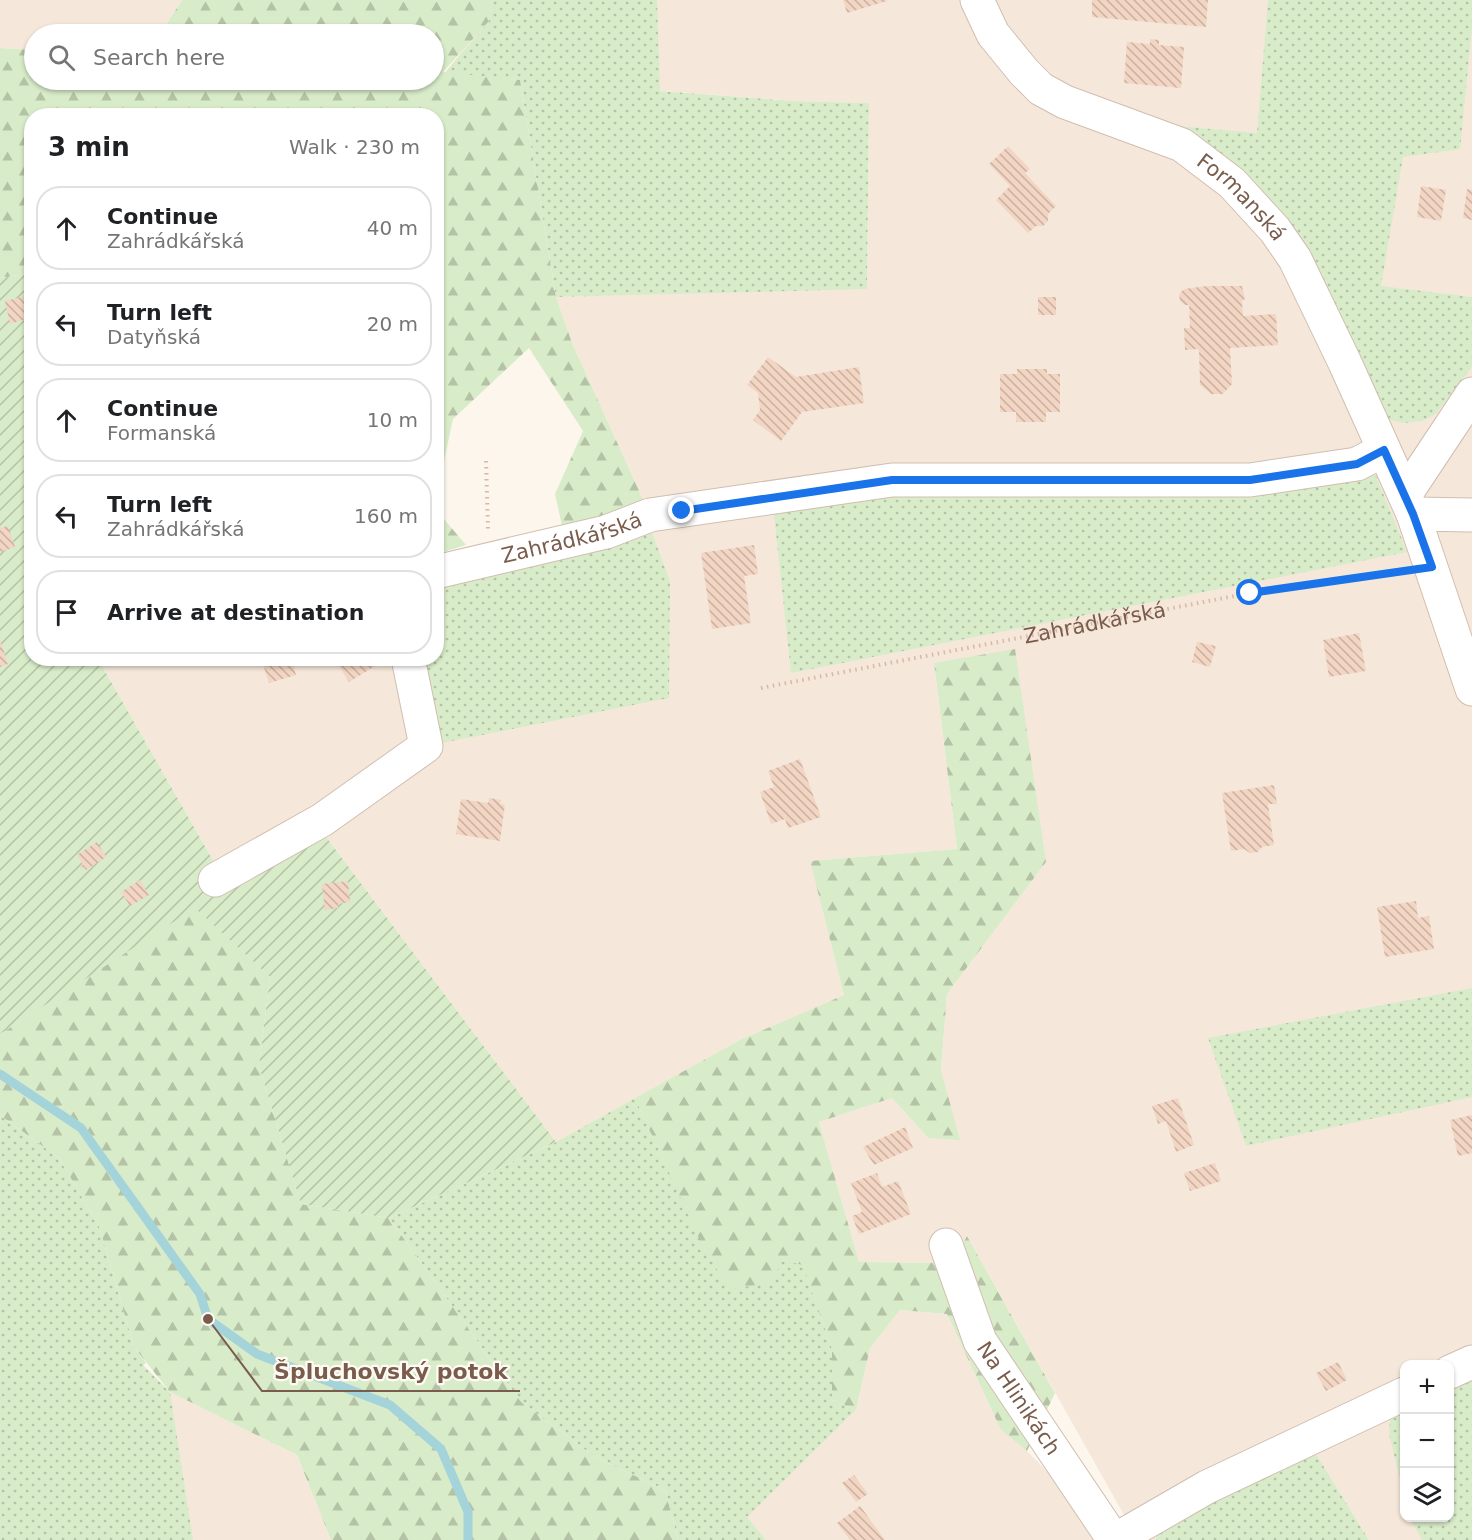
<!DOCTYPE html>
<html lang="en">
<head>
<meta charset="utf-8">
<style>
	body { margin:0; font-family:"DejaVu Sans",sans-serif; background:#f6f6f6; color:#202124 }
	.controls { position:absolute; right:18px; bottom:18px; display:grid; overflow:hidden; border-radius:12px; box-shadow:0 2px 4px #0004 }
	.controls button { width:54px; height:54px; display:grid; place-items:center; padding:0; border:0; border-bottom:2px solid #e0e0e0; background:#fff; color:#202124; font:30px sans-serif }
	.stop { position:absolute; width:18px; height:18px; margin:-14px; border:4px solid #1a73e8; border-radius:50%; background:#fff }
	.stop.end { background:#1a73e8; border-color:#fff; box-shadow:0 2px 6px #0008 }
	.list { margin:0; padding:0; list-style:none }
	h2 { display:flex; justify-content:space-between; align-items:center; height:78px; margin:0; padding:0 24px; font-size:26px }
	h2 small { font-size:20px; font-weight:400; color:#757577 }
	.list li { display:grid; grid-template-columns:39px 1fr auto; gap:18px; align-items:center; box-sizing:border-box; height:84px; margin:0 12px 12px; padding:0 12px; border:2px solid #e0e0e0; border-radius:24px }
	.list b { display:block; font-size:22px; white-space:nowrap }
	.list p { margin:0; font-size:20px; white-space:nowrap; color:#757577 }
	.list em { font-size:20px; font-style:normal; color:#757577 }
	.icon { flex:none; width:33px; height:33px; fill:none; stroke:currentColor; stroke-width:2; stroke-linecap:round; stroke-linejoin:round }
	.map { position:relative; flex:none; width:1472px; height:1540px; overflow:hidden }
	.search { position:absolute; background:#fff; box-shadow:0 2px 4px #0004; left:24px; top:24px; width:420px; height:66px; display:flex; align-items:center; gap:15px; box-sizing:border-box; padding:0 21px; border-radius:33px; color:#757577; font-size:22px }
	.panel { position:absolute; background:#fff; box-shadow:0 2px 4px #0004; left:24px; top:108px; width:420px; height:558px; border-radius:24px }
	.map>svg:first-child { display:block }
</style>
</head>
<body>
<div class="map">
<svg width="1472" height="1540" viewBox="0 0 1472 1540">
	<defs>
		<pattern id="grass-dots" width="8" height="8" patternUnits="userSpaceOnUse" patternTransform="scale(1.5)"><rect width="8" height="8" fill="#d8ecc9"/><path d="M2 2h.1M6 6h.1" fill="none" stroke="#b4c2a5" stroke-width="1.8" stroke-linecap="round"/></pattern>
		<pattern id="forest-firs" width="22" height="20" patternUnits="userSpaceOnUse" patternTransform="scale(1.5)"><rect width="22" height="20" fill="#d8ecc9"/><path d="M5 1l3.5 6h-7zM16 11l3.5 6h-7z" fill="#b4c2a5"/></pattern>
		<pattern id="garden-furrows" width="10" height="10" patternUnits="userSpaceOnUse" patternTransform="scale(1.5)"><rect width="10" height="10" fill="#d8ecc9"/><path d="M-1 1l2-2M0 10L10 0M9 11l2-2" fill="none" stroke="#b4c2a5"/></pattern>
		<pattern id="building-back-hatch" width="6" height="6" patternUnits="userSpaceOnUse" patternTransform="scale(1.5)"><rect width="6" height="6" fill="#f3d5c3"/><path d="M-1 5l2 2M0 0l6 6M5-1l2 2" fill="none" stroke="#cab0a1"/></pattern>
	</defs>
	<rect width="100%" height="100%" fill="#fdf6ec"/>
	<!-- residential -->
	<g fill="#f5e8da">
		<polygon points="0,0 182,0 160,34 34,34 34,50 0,48"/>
		<polygon points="492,0 1472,0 1472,1362 1450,1364 1404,1364 1404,1518 1450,1518 1472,1540 1369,1540 1316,1454 1345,1423 1161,1513 1156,1540 1115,1540 1132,1529 967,1236 952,1263 859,1262 819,1122 892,1098 928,1138 959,1139 941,1070 947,994 1046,862 934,664 957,849 810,861 844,995 740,1040 556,1142 320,829 227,885 98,659 408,659 426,746 670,581 652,532 650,515 572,343 556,297 867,288 869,103 793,101 444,74 489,18"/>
		<polygon points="900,1310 947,1314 1001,1430 1027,1451 1114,1540 766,1540 746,1517 856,1410 870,1348"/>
		<polygon points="170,1392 297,1455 331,1540 156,1540"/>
	</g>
	<!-- grass -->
	<g fill="url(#grass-dots)">
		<polygon points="492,0 657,0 660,91 793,101 869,103 867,289 556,297 520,80 444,74 489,21"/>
		<polygon points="1268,0 1472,0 1472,28 1460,149 1403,157 1381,286 1472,297 1472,367 1436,414 1422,421 1403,423 1387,419 1305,252 1165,125 1257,133"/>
		<polygon points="1374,471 1407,552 791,673 773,505 892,491"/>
		<polygon points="652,532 670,581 669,698 426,746 408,659 436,658 437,574"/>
		<polygon points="1472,988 1472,1097 1246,1146 1208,1038"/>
		<polygon points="635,1098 706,1251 781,1260 803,1264 832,1349 832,1400 856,1410 747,1517 766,1540 678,1540 665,1490 595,1457 521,1402 389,1218 556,1142"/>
		<polygon points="0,1115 59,1158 99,1226 134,1347 146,1363 143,1365 170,1392 193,1540 0,1540"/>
		<polygon points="1472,1373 1472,1540 1422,1540 1410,1518 1450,1518 1450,1382"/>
		<polygon points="1404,1402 1404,1495 1389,1434 1391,1408"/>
		<polygon points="1316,1454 1369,1540 1156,1540 1161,1513"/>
	</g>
	<!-- forest -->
	<g fill="url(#forest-firs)">
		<polygon points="182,0 492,0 489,21 443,72 520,80 556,297 572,343 650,515 563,530 555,494 583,431 529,348 453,419 437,493 436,116 32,116 31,273 0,278 0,48 34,50 34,80 434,80 434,34 160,34"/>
		<polygon points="436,511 437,511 466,545 437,554"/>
		<polygon points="1015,649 1046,862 947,994 941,1070 960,1140 928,1138 892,1098 819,1122 859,1262 952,1263 967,1236 1055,1393 1027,1451 1001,1430 947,1314 900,1310 870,1348 856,1410 832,1400 832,1349 803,1265 781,1260 773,1283 729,1289 702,1245 635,1098 740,1040 844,995 810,861 957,849 934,663"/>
		<polygon points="195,907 270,977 259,1066 301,1204 389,1218 521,1402 595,1457 665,1490 678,1540 331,1540 297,1455 170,1392 134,1347 99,1226 59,1158 0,1115 0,1034"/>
	</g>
	<!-- garden -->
	<polygon fill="url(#garden-furrows)" points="31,273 32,658 98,659 227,885 320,829 556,1142 389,1218 301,1204 259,1066 270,977 195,908 0,1034 0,278"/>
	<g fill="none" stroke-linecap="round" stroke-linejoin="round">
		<!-- stream -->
		<polyline stroke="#a5d3da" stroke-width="9" points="0,1074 81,1128 200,1294 208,1319 257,1354 390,1405 441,1449 468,1512 468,1540"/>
	</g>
	<!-- building -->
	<g fill="url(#building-back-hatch)">
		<polygon points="843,0 887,0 887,1 847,13"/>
		<polygon points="1092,0 1208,0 1206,27 1092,17"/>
		<polygon points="1150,39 1159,40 1159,45 1184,47 1181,88 1124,83 1127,42 1150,44"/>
		<polygon points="1008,146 1030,169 1025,173 1056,206 1048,214 1048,221 1043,226 1036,226 1028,233 996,200 1010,186 989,164"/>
		<polygon points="1421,186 1446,190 1441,221 1417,217"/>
		<polygon points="1467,189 1472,190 1472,220 1463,218"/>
		<polygon points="1207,286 1242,286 1245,299 1242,301 1243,316 1276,314 1278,345 1230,348 1232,384 1223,394 1211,394 1200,385 1199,351 1197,349 1185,350 1184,328 1190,328 1189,305 1185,305 1180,301 1179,294 1184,289"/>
		<polygon points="26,296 32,317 10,324 5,301"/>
		<rect x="1038" y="297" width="18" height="18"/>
		<polygon points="768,357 796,377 859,367 864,403 802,412 781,441 753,420 760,410 758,393 747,385"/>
		<polygon points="1017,369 1047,369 1047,374 1060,374 1060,412 1046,412 1046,422 1016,422 1016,412 1000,412 1000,374 1017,374"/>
		<polygon points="8,526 15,547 0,552 0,528"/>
		<polygon points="754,545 758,574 744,576 751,623 712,629 701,553"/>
		<polygon points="1359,633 1366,671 1329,677 1323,640"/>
		<polygon points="0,640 8,664 0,667"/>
		<polygon points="1197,642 1216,646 1210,667 1192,662"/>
		<polygon points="261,658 291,658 296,675 269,683"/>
		<polygon points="334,658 378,658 380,663 349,682"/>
		<polygon points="800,759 821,817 788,828 785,819 771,824 760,792 774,787 768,771"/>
		<polygon points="1274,785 1277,804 1268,804 1274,845 1262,847 1258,852 1250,853 1244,849 1231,851 1222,793"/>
		<polygon points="489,798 501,800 500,804 505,805 500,841 456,834 461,799 488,803"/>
		<polygon points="97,842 106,857 86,870 84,867 81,869 80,867 83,865 77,855"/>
		<polygon points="140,880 149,895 130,906 121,892"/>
		<polygon points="348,881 350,902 338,904 338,908 325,910 322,884"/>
		<polygon points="1416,901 1418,918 1429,916 1434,949 1385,957 1377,907"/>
		<polygon points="1178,1098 1194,1145 1176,1152 1166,1121 1158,1124 1152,1106"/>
		<polygon points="1472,1115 1472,1153 1458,1156 1450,1120"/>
		<polygon points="905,1127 913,1148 874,1165 863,1147"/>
		<polygon points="1215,1163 1221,1181 1190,1191 1184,1173"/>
		<polygon points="877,1173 882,1187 898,1181 911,1214 859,1234 852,1216 862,1212 851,1183"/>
		<polygon points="1338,1362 1347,1380 1326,1391 1316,1373"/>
		<polygon points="854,1475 868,1494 856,1502 842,1483"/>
		<polygon points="860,1506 885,1540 850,1540 837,1523"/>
	</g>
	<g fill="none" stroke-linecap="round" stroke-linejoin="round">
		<!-- minor casing -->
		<g stroke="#d1beb0" stroke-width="35">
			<g id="minor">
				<path id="s2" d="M977 0 993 34 1024 72 1041 89 1065 102 1182 145 1232 183 1275 230 1295 259 1345 363 1413 514 1472 689"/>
				<polyline points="1405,495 1472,394"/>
				<polyline points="1413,514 1472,515"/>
				<path id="s3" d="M436 572 606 532 650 515 892 480H1250L1357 464 1384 450"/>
				<polyline points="215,880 322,820 426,746 408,658"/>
				<path id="s4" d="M946 1245 980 1341 1114 1540"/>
				<polyline points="1450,1372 1472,1362"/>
				<polyline points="1115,1540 1207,1487 1404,1394"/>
			</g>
		</g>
		<!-- path -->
		<g stroke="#d9b8a5" stroke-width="4" stroke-dasharray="1.5 4.5" stroke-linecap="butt">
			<polyline points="486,461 488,529"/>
			<path id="s1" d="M761 688 1250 593 1402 571"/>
		</g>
		<!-- minor -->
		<use href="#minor" stroke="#fff" stroke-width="33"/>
	</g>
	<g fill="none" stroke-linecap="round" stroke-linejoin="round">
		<!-- route -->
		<polyline stroke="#1a73e8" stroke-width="8" points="682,511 892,480 1250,480 1357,464 1384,450 1413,514 1432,567 1250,593"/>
	</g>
	<g text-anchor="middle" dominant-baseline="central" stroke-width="4.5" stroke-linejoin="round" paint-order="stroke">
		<!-- street labels -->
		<g font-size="21" fill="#7a5c4d" stroke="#fffaf3">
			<text stroke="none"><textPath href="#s2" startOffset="342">Formanská</textPath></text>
			<text stroke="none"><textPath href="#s3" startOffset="140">Zahrádkářská</textPath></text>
			<text stroke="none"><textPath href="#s1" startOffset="340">Zahrádkářská</textPath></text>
			<text stroke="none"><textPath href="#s4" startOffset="171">Na Hlinikách</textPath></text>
		</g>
	</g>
	<!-- callouts -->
	<path fill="none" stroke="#7a5c4d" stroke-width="2" d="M208 1319L262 1391H520"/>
	<circle fill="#7a5c4d" stroke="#fffaf3" stroke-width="2" cx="208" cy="1319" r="6"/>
	<g font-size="22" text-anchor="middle" font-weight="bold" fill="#7a5c4d" stroke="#fffaf3" stroke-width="4.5" stroke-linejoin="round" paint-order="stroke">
		<text x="391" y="1379">Špluchovský potok</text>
	</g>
</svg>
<div class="controls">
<button>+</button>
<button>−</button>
<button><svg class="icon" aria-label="layers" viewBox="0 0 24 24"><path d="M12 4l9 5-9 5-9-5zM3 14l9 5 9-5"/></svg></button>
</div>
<div class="stop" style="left:1250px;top:593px"></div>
<div class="stop end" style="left:682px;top:511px"></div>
<div class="search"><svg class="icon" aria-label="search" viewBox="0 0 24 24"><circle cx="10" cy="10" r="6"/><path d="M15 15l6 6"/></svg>Search here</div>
<section class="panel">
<h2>3 min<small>Walk · 230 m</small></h2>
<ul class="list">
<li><svg class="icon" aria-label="ahead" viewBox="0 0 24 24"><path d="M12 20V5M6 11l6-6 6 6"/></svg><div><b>Continue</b><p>Zahrádkářská</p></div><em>40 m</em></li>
<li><svg class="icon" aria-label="left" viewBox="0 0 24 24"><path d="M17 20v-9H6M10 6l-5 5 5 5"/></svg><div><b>Turn left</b><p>Datyňská</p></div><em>20 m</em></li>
<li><svg class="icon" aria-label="ahead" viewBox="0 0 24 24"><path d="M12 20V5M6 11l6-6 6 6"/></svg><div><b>Continue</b><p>Formanská</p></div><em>10 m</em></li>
<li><svg class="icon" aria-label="left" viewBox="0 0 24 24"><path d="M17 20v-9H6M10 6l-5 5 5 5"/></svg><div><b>Turn left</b><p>Zahrádkářská</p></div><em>160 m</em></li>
<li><svg class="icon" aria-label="arrive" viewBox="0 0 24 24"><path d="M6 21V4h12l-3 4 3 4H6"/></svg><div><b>Arrive at destination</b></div></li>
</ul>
</section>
</div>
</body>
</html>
